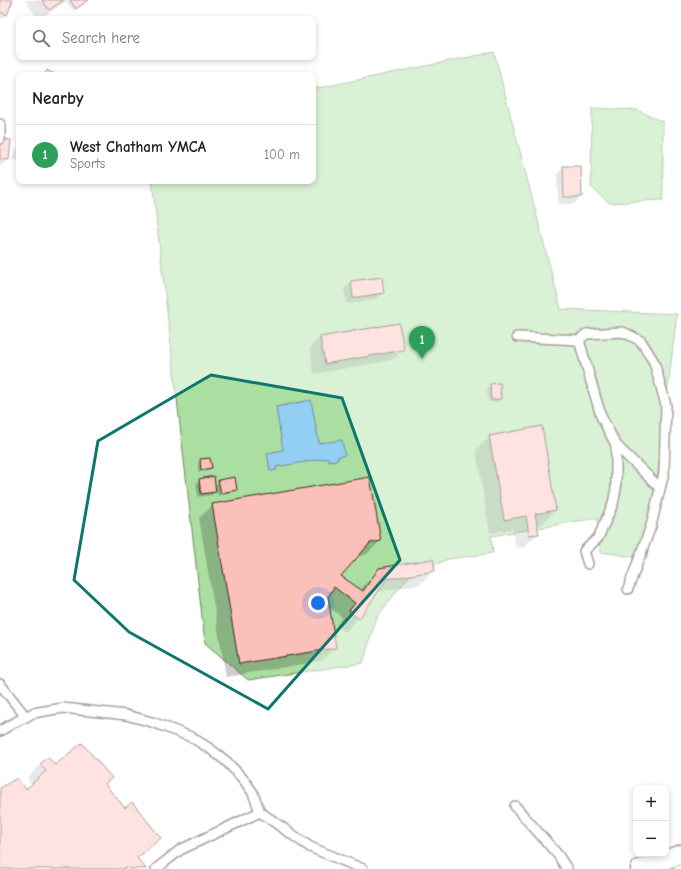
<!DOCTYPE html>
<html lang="en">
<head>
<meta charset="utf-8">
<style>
	body { margin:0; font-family:"Comic Neue",sans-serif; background:#f6f6f6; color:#202124 }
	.controls { position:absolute; right:12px; bottom:12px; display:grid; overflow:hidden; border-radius:8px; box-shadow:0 2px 6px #0003 }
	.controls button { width:36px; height:36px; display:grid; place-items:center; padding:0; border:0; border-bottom:1px solid #e0e0e0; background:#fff; color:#202124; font:20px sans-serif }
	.you { position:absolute; left:318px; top:603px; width:14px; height:14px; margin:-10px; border:3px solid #fff; border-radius:50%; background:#1a73e8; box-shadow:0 0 0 6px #1a73e833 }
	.badge { display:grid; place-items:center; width:26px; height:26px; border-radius:50%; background:#1f6fb2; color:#fff; font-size:13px; font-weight:700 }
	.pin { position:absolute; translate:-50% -33px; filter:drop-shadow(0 1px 2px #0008) }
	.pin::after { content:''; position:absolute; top:21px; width:14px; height:12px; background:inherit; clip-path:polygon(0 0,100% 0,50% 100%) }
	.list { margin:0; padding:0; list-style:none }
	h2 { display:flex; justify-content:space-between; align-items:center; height:52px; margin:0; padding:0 16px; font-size:17px }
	h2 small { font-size:13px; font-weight:400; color:#757577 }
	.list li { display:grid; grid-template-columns:26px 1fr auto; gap:12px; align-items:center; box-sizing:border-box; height:60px; padding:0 16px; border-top:1px solid #e0e0e0 }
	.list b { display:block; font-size:15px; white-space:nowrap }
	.list p { margin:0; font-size:13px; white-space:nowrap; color:#757577 }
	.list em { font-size:13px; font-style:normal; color:#757577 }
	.icon { flex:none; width:22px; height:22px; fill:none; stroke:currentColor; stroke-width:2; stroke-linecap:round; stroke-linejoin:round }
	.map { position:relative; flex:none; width:681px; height:869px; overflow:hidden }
	.search { position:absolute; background:#fff; box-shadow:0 2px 6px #0003; left:16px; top:16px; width:300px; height:44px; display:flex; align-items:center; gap:10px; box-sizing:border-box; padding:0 14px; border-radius:8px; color:#757577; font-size:15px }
	.panel { position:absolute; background:#fff; box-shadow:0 2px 6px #0003; left:16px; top:72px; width:300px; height:112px; border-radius:8px }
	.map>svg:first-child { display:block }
</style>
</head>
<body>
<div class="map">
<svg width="681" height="869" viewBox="0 0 681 869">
	<rect width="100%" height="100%" fill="#fff"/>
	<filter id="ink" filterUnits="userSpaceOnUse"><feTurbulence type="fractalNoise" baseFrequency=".025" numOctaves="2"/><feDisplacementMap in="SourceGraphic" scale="8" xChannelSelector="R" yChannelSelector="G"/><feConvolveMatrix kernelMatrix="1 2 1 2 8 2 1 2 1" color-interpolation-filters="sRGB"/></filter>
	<g filter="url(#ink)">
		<!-- green -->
		<g fill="#abdfa2" stroke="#738460">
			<polygon points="494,52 561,309 677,314 647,559 601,552 597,518 491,536 493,553 448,559 409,576 377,617 363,663 248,680 205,643 152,181 313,181 313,89"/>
			<polygon points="592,108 637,110 663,122 663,200 609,203 591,187"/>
		</g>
		<!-- water -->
		<polygon fill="#93cef3" stroke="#708c9e" points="311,400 319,443 342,440 345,455 338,457 338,460 329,461 328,458 276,467 277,470 270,471 267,453 283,450 276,407"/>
		<!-- shadow -->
		<g fill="#0003">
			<polygon points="0,0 12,0 6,15 0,20"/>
			<polygon points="25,0 89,0 73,11 66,1 40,19 38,19"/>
			<polygon points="0,140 8,159 0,167"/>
			<polygon points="19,144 19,162 12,159"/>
			<polygon points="564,167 581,197 574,204 558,204 557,174"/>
			<polygon points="351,282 383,292 376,299 347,304 344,289"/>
			<polygon points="320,337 403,349 392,360 314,374 310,348"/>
			<polygon points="491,385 500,399 497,402 488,402 487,388"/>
			<polygon points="490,437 555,510 542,524 536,524 538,533 524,547 516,548 512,529 490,533 476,450"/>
			<polygon points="201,460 210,468 207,471 198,472 198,463"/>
			<polygon points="199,480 214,486 219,481 236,489 233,492 218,496 216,490 212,495 198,497 196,483"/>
			<polygon points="213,505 380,541 366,555 357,556 340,577 360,591 366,583 380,569 434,570 420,584 377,592 358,618 345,632 336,626 342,617 328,606 335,647 321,661 226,677 199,518"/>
			<polygon points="48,758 55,766 104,785 125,809 160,838 136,860 144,869 0,869 0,789 26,790 32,785 27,778"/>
		</g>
		<!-- building -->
		<g fill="#fcc0bb" stroke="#3b2a1e">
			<polygon points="0,0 13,0 7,15 0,12"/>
			<polygon points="42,0 64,0 49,10"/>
			<polygon points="70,0 89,0 76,9"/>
			<polygon points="47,70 56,75 44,75"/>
			<polygon points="0,139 11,140 9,160 0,159"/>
			<polygon points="563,166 581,166 582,197 564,197"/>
			<polygon points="382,277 384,293 353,298 351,281"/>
			<polygon points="399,323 404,350 325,364 320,337"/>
			<polygon points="500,383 501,399 491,400 490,384"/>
			<polygon points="542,426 556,510 535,514 539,534 529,535 526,516 504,520 489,436"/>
			<polygon points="210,458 212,468 201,470 200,459"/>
			<polygon points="214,476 216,492 201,494 199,479"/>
			<polygon points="235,477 237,490 221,493 218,480"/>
			<polygon points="370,477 381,541 370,543 341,576 363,591 379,568 433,559 435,571 387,579 359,619 349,611 355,603 334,587 328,597 336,648 239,664 212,504"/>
			<polygon points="82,743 112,778 105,784 125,808 132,802 161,838 137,858 146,869 128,869 126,867 123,869 0,869 0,788 17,778 26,789 46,771 40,764 48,757 55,765"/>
		</g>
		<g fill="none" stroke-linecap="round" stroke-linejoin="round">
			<!-- service casing -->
			<g stroke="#3b2a1e" stroke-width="12">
				<g id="service">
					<polyline points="0,124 0,139"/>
					<polyline points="517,337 579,340 586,334 623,332 641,341 654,362 666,405 664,473 651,526 628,589"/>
					<polyline points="579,340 601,416 616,445 660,488"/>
					<polyline points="588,564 584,551 598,538 613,504 616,489 616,445"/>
					<polyline points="0,684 26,717"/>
					<polyline points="0,731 10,725 33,713 63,708 126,715 152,722 191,737 209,748 226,761 244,780 253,793 260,812 310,847 363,869"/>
					<polyline points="515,806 558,855 567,869"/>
					<polyline points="156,869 180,850 260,812"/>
				</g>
			</g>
			<!-- minor casing -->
			<g stroke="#3b2a1e" stroke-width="21">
				<polyline id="minor" points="640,869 681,854"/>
			</g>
			<!-- service -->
			<use href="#service" stroke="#fff" stroke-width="9"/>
			<!-- minor -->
			<use href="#minor" stroke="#fff" stroke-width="18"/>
		</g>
	</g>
	<!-- marked area -->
	<path d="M0 0H681V869H0ZM211 375 342 398 400 560 268 709 129 632 74 580 98 441Z" fill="#fff" fill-opacity=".55" fill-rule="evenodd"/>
	<path fill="none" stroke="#0f766e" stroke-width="3" stroke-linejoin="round" d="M211 375 342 398 400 560 268 709 129 632 74 580 98 441Z"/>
</svg>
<div class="controls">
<button>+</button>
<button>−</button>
</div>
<div class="you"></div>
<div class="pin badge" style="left:422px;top:359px;background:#2e9e5b">1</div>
<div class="search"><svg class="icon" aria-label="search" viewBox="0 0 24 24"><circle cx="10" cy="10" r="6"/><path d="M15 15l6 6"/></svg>Search here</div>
<section class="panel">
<h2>Nearby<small></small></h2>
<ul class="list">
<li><span class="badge" style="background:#2e9e5b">1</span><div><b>West Chatham YMCA</b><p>Sports</p></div><em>100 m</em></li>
</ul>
</section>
</div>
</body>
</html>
